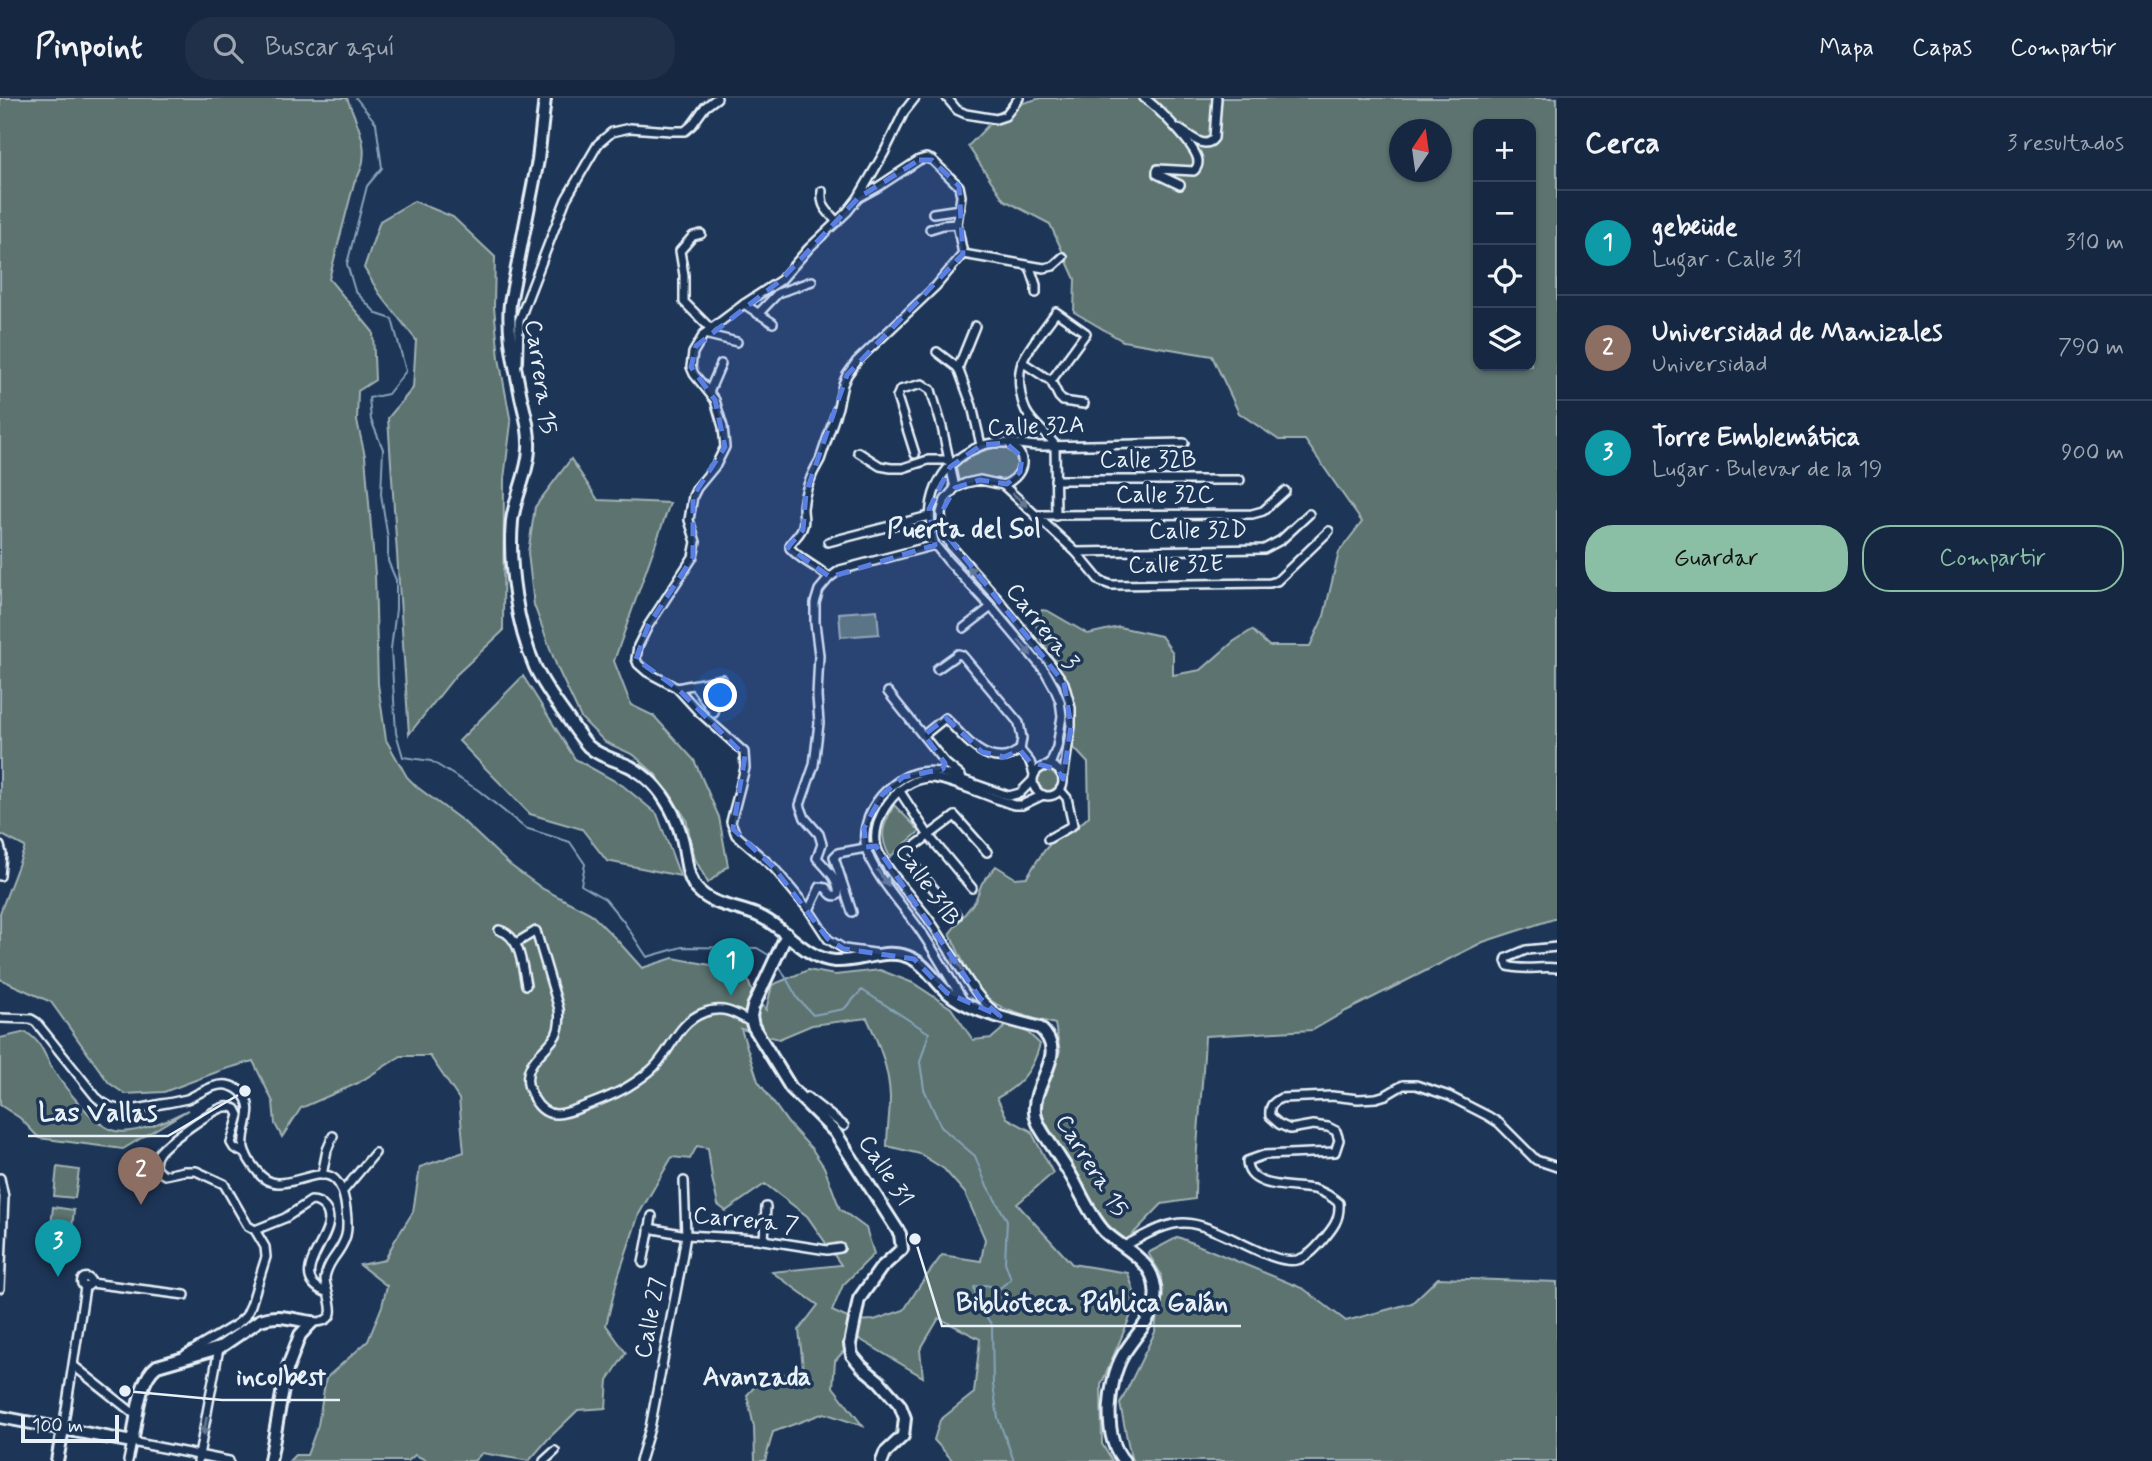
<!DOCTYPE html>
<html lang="es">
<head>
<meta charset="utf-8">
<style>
	body { margin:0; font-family:Mynerve,sans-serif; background:#1f3048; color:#f1f3f6 }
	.controls { position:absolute; right:21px; top:21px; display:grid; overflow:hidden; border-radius:14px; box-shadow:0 2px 5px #0004 }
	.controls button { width:63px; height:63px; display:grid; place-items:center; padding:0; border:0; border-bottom:2px solid #35445a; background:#162841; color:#f1f3f6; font:35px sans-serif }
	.compass { position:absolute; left:1389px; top:21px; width:63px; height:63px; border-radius:50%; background:#162841; box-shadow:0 2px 5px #0004; rotate:13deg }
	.scale { position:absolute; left:21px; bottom:18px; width:98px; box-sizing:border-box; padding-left:7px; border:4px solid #e8f1f8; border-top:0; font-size:19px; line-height:24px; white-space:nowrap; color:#e8f1f8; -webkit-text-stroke:5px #1d3557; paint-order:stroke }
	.you { position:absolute; left:721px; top:598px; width:24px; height:24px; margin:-18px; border:5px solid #fff; border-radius:50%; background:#1a73e8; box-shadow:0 0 0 10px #1a73e833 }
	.badge { display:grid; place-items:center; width:46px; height:46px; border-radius:50%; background:#8abfa5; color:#fff; font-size:23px; font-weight:700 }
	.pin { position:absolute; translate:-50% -58px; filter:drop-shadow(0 2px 4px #0008) }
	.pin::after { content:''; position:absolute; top:37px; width:24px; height:21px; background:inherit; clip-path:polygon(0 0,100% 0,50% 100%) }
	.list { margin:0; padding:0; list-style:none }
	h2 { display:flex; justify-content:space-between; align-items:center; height:91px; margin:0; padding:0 28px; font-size:30px }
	h2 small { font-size:23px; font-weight:400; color:#9ea6b1 }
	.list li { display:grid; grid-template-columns:46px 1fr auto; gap:21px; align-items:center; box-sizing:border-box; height:105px; padding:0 28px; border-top:2px solid #35445a }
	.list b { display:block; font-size:26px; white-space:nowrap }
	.list p { margin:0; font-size:23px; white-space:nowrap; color:#9ea6b1 }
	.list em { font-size:23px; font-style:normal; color:#9ea6b1 }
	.actions { display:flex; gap:14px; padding:21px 28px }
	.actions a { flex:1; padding:16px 0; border:2px solid #8abfa5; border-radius:28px; text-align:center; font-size:24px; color:#8abfa5 }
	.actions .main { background:#8abfa5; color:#111 }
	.icon { flex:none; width:38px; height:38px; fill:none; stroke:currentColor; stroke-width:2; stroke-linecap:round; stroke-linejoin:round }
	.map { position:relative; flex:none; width:1557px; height:1363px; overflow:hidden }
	header { display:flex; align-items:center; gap:42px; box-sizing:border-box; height:98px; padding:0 35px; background:#162841; border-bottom:2px solid #35445a }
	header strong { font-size:33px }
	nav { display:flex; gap:38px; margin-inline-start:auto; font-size:24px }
	.search { width:490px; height:63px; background:#1f3048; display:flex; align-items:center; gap:18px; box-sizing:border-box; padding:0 24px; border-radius:28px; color:#9ea6b1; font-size:26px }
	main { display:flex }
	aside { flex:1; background:#162841 }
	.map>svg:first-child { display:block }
</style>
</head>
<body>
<header>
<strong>Pinpoint</strong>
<div class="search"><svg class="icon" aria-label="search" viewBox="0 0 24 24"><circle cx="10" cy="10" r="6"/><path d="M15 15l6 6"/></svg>Buscar aquí</div>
<nav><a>Mapa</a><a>Capas</a><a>Compartir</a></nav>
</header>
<main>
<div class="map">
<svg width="1557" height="1363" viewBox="0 0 1557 1363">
	<rect width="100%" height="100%" fill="#1d3557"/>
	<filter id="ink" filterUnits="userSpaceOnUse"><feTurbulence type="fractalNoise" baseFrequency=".0143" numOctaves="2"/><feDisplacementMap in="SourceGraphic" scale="14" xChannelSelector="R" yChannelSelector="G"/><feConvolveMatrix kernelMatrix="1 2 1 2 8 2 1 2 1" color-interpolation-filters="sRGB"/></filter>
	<g filter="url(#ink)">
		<!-- green -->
		<g fill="#5b736f" stroke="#a2b2b4" stroke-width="2" fill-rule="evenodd">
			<path d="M0 0H347C359 30 374 56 354 85L329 181 373 234 375 282 358 293 357 323 365 358 375 476 378 586 386 642 407 679 417 689 464 724 510 767 543 791 590 815 617 842 642 870 673 860 727 870H744L751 891 766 912 772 887 808 872 835 877 880 872 913 885 951 910 973 942 992 940 1007 927 1026 933 1040 946C1033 972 1021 987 997 1000L1007 1020 1031 1033 1053 1075 1017 1106 1072 1166 1128 1175 1137 1203 1101 1287 1102 1346 1112 1363H953L934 1342 940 1322 974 1295 980 1241 939 1220 920 1252 923 1279 856 1239 835 1263 833 1289 863 1328 824 1315 773 1334 765 1363H755L754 1329 747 1297 758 1285 803 1270 799 1232 818 1207 772 1174 841 1167 807 1118 765 1086 726 1113 718 1107 712 1080 708 1050 697 1048 690 1061 672 1059 639 1116 618 1179 606 1227 626 1255 608 1282 606 1310 578 1312 548 1341 529 1363 482 1355 474 1363H428L415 1357 408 1363H289L295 1357H307L318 1327 326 1280 368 1243 382 1208 387 1188 360 1167 385 1162 394 1144 413 1114 420 1069 464 1054 459 1001 430 958H401L358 985 301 1010 282 1039 275 1026 273 1004 253 963 222 972 164 994 125 996 109 985 51 904 0 881V815L25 749 0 736ZM867 920C879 946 889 970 890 999 890 1015 887 1032 887 1048L920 1056 944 1071 965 1095 985 1141 981 1163 942 1157 920 1187 904 1212 874 1222 854 1223 832 1213 843 1187 874 1156 866 1130 840 1111 824 1069 812 1051 788 1025 758 983 741 931 779 941 812 927Z"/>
			<path d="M1041 0H1557V820L1483 844 1346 913 1313 932 1205 938C1203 992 1195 1046 1195 1101L1162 1106 1128 1141H1119L1086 1104 1077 1077 1042 1020 1041 998 1060 953 1055 926C1034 920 1012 916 993 904 972 890 960 857 950 835L975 803 982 785 996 768 1015 780 1027 779C1034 768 1041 755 1051 745 1063 734 1078 731 1089 718L1088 665 1073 649C1073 632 1075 611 1070 594 1063 569 1037 546 1035 521L1042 512 1048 513 1088 536 1119 529 1161 538 1173 555V577L1201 572 1233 544 1252 532 1269 548H1310L1324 518 1339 454 1362 424 1305 342H1279L1239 315 1212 258 1123 243 1074 214 1075 181 1050 126 1004 102 968 48 1005 10ZM1478 26H1531V268H1478ZM1400 32H1442V74H1400Z"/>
			<polygon points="414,103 453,119 495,159 494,209 499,260 511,325 504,381 503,533 456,577 409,636 388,320 413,290 416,242 379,195 364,170 380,123"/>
			<path d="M993 350H1009L1021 359 1019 372 1006 383H999L988 379H975L955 386 952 369C965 359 977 354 993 350Z"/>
			<polygon points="571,361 598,402 670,405 614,563 631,607 654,618 694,662 719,719 728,768 708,785 695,761 686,721 656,677 634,657 605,644 581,620 557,569 534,507 528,455 535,409"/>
			<polygon points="877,512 879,536 841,539 839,515"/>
			<polygon points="523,578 575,661 622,687 657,716 680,778 607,763 582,731 530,716 459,643"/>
			<circle cx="1048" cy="683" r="12"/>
			<path d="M894 707 920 733 890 759C878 737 883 727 894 707Z"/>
			<path d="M26 934C44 946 43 956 54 973 64 989 96 1029 115 1033 135 1037 171 1021 188 1012L123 1051 39 1040 20 1020 0 1007V940Z"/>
			<polygon points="57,1069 79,1072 75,1100 54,1098"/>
			<polygon points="53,1109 74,1112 71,1140 50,1138"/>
			<polygon points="1178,1139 1304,1191 1346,1223 1412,1205 1438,1180 1557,1184 1557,1363 1133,1363 1131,1360 1120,1306 1155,1234 1161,1176 1148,1155"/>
		</g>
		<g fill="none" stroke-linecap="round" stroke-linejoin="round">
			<!-- stream -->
			<g stroke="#87a3b9" stroke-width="2">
				<polyline points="356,0 376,25 382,70 367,88 347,166 355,193 377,216 392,221 406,273 388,296 369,300 371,322 383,351 381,396 388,441 388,463 396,482 396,511 391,551 396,635 403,659 431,663 478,692 525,730 570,744 585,766 581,787 605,801 624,824 647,859 682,849 757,850 772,859"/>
				<polyline points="778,866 798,901 813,917 844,911 862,892 929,935 920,964 924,991 941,1029 975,1058 986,1086 1007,1122 1005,1164 1011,1181 1000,1190 985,1187 974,1189 977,1206 992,1227 993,1287 998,1320 1014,1363"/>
			</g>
			<!-- street casing -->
			<g stroke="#e8f1f8" stroke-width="12">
				<g id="street">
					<polyline points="947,0 957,12 966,16 996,21 1005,18 1019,0"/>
					<path d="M1144 0C1156 8 1197 49 1198 63 1198 68 1197 69 1194 73L1158 71 1157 73V76L1180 87"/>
					<path d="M1179 31C1190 37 1205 53 1214 40L1217 0"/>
					<path d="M822 93C821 110 827 112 837 124"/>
					<polyline points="933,115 960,111"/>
					<polyline points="930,131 943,127 957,126"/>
					<polyline points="701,136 693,138 680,153 684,177 684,204 711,231"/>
					<polyline points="963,156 1044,170 1053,168 1063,159"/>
					<polyline points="1030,169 1036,187 1036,195"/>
					<polyline points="744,206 773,225"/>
					<polyline points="758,216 778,195 812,183"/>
					<polyline points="704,236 737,244"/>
					<polyline points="937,254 958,270"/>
					<polyline points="518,264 519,223 528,199 566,101 598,46 612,34 630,30 671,33 685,33 692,27 705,9 717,0"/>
					<polyline points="1022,264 1051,283 1059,299 1063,303 1084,306"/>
					<polyline points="958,270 972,308 981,347"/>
					<polyline points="958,270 975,228"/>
					<path d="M1051 283 1086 235 1056 214C1047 228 1027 250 1022 265 1017 279 1020 300 1026 313 1033 327 1047 335 1055 347L1056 418"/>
					<polyline points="709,294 721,266"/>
					<polyline points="858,354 880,368 891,370 903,370 928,362 949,362"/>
					<polyline points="915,356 897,299 900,292 922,286 931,292 942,329 955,390"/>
					<polyline points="1055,382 1240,382"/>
					<path d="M1003 387C1022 380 1031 358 1010 347"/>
					<polyline points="1038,417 1252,416 1263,413 1285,393"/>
					<polyline points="828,444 929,418"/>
					<polyline points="1076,454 1264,451 1281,442 1309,416"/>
					<polyline points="829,480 840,472 935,447"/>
					<polyline points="964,530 991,509"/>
					<polyline points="937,571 958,556 962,557 1019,625 1022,640 1020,652"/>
					<polyline points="695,588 714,615"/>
					<polyline points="677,590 722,581"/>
					<polyline points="888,594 945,665 961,678"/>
					<path d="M924 637 945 620C961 635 979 662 1004 659 1010 659 1015 654 1020 652"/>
					<polyline points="1020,652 1030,664 1034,676"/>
					<path d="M1050 667 1057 649 1062 618 1060 603 1054 589 1045 573 991 509 948 463 935 447C922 405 937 367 978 349 997 340 1023 348 1043 348 1090 347 1137 346 1184 345"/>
					<circle cx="1048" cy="683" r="15"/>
					<polyline points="1063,681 1071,628 1071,610 1064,585 1050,565 993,495 950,447 942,431 941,415 945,402 955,390 966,385 980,382 1003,387 1076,454 1100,483 1111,487 1270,485 1277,483 1329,433"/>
					<polyline points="899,692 929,738 972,790"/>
					<polyline points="1048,741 1073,727 1067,700 1060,692"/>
					<polyline points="0,748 2,756 0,778"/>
					<path d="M809 812 820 789 826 790C829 794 832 800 838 797 840 782 827 771 817 760L822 746 819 736 805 720 800 707 814 667 819 625 817 598 819 557 815 525V505L819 492 829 480C817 468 801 463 790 450V447C794 440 801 436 803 428 805 422 803 417 803 411 804 394 811 377 820 362L838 309 843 286 847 277 857 263 936 188 963 156 957 126 961 98 959 88 932 62 926 60 919 62 878 89 858 100"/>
					<polyline points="852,814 834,759 838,755 871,749"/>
					<polyline points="957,818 904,756 955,718 987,754"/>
					<path d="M499 832C521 838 522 868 526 887"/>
					<path d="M516 845 536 833 559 911C560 919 560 929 556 937 547 953 524 963 528 986 529 991 532 996 534 1001 548 1026 569 1014 590 1006 614 997 629 990 650 973 670 957 676 925 703 915 723 907 735 915 752 925"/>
					<path d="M1557 849 1526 852 1507 860 1506 863 1508 868C1523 873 1541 868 1557 870"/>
					<polyline points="874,855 844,851 828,841 809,812 774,770 736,737 731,724 745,670 744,654 698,613 677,590 647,574 638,566 636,561 638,548 648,528 693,459 696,444 689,422 693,398 697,390 716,367 725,349 723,329 715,302 694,276 691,269 693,255 704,236 744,206 781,182 809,150 847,114 858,100 884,55 904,14 915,0"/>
					<path d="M964 904C950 881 937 857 922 835 906 811 873 777 866 750 861 729 872 706 887 692 904 677 917 671 940 674L1009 698 1020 695 1032 683"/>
					<path d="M999 917C993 912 985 906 980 899 961 876 948 848 930 823 918 806 882 768 877 750 869 721 898 682 928 680 946 679 993 701 1014 707H1022L1043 697"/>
					<path d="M0 920 31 921 36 924 96 999C115 1018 136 1012 161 1006 169 1005 178 1003 187 1001 199 996 213 985 227 987 232 988 237 990 241 994 258 1011 241 1030 244 1050 246 1058 252 1067 257 1073 284 1112 337 1037 346 1111 349 1135 347 1142 333 1161 329 1167 326 1173 325 1180 325 1197 346 1225 312 1224"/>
					<polyline points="807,999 844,1028"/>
					<polyline points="322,1077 327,1052 333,1038"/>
					<polyline points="0,1080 4,1099 0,1190"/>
					<polyline points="344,1092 375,1055"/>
					<polyline points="649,1130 686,1137 757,1141 827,1152 840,1150"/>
					<path d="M255 1132 285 1120 311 1103C317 1103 321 1105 325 1110 345 1135 279 1177 328 1195"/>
					<polyline points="764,1142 766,1109"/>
					<path d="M1124 1148C1142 1139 1163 1125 1184 1125 1217 1125 1270 1168 1297 1162 1308 1159 1315 1151 1322 1143 1333 1130 1340 1122 1339 1105 1331 1098 1324 1094 1314 1091 1294 1087 1247 1092 1247 1063L1264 1057 1335 1054 1339 1042 1336 1033 1328 1029 1313 1027 1290 1031 1279 1026 1270 1018C1269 1008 1272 1005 1281 1000L1332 998 1358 1001 1376 1000 1386 997 1403 987H1416L1449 998 1488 1018 1499 1025 1536 1062 1557 1069"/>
					<polyline points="643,1165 652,1118"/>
					<circle cx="86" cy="1184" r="4.5"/>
					<polyline points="91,1185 185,1197"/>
					<path d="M185 1257 237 1226 246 1218 251 1207 266 1159 265 1149 255 1132 248 1128 224 1086 196 1073H184L165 1077 155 1071C155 1065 155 1060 159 1055 166 1045 213 1011 225 1009 230 1008 231 1009 236 1011L239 1017 231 1045 234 1050 246 1056"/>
					<polyline points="74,1268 138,1319"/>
					<polyline points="63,1331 85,1189"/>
					<polyline points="128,1363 132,1344 229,1363"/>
					<polyline points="198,1363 219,1250"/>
					<polyline points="544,1363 555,1353"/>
					<polyline points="640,1363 650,1330 680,1173 686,1137 684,1083"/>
				</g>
			</g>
			<!-- secondary casing -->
			<g stroke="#e8f1f8" stroke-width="16">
				<g id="secondary">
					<path d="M545 0 538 62 510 205C507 237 515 267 521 299 525 316 530 333 529 351 528 376 515 398 512 423 508 468 517 528 535 569 543 586 555 603 566 618 573 628 580 639 588 648 600 659 617 662 631 669 638 673 646 679 652 685 666 699 677 720 682 740 687 758 685 781 700 794 717 810 743 809 763 820 787 832 806 861 835 863 860 865 888 847 913 861 927 868 935 884 947 894 971 915 1010 921 1040 930 1070 957 1032 983 1035 1014 1036 1027 1047 1040 1054 1051 1061 1062 1068 1072 1074 1083 1083 1100 1091 1118 1104 1133 1116 1145 1134 1153 1145 1167 1153 1175 1157 1190 1155 1202 1151 1224 1134 1238 1123 1257 1108 1283 1102 1339 1124 1363"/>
					<polyline points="787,836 753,909 751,918 753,928 791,990 835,1034 900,1136 902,1151 881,1170 859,1201 850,1246 852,1257 862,1269 879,1283 900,1307 905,1320 903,1338 885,1355 882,1363"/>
					<path d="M0 1319 132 1344C137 1321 138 1282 157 1268L219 1250 260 1222C279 1215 293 1222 312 1224"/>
					<polyline points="57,1363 63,1331"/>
					<polyline points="270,1363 286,1274 300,1237 312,1224"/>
				</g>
			</g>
			<!-- street -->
			<use href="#street" stroke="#1d3557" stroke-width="7"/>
			<!-- secondary -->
			<use href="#secondary" stroke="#1d3557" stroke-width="10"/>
		</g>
		<!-- one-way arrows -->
		<defs><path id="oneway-solid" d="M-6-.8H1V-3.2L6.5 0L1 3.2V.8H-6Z" transform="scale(1.75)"/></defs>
		<g fill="#64778f">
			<use href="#oneway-solid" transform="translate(1020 402) rotate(42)"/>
			<use href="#oneway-solid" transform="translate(974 475) rotate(-133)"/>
			<use href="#oneway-solid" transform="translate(1025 550) rotate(50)"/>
			<use href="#oneway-solid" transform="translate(883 780) rotate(54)"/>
			<use href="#oneway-solid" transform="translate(958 865) rotate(-123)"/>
			<use href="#oneway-solid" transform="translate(205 1328) rotate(101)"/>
		</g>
	</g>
	<!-- marked area -->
	<path fill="#5a7fe2" fill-opacity="0.2" stroke="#5a7fe2" stroke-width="5" stroke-dasharray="14 9" stroke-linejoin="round" d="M919 62H932L959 88 963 156 847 277 806 395 803 432 788 449 830 479 935 447 929 411 950 369 981 347 1006 345 1022 359 1020 374 1007 386 980 382 955 390 941 415 942 431 1064 585 1071 628 1063 681 1057 671 1030 664 1020 652 1004 659 982 654 946 620 924 637 945 665 943 671 903 679 882 697 864 730 866 749 876 748 980 900 1000 918 947 895 914 861 844 851 828 841 774 770 733 731 745 658 678 591 636 561 648 528 693 459V398L725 349 715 302 691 269 696 248 781 182 858 100Z"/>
	<g text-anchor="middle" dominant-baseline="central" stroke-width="7" stroke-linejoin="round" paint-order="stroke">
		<!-- street labels -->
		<g font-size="24" fill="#e8f1f8" stroke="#1d3557">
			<text transform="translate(540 279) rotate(82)">Carrera 15</text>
			<text transform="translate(1036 329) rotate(-2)">Calle 32A</text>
			<text x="1148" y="362">Calle 32B</text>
			<text x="1165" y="397">Calle 32C</text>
			<text transform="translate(1198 433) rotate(-1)">Calle 32D</text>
			<text transform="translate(1176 467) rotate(-1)">Calle 32E</text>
			<text transform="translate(1042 529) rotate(52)">Carrera 3</text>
			<text transform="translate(927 787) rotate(55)">Calle 31B</text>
			<text transform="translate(1091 1068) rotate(58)">Carrera 15</text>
			<text transform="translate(885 1073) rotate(57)">Calle 31</text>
			<text transform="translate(746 1123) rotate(6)">Carrera 7</text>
			<text transform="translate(651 1220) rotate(-79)">Calle 27</text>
		</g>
		<!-- neighbourhood labels -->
		<g font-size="26" font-weight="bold" fill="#e8f1f8" stroke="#1d3557">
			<text x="964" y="432">Puerta del Sol</text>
			<text x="757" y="1280">Avanzada</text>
		</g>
	</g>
	<!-- callouts -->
	<path fill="none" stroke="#e8f1f8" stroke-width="2.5" d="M245 993L168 1038H28M915 1141L942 1228H1241M125 1293L222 1302H340"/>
	<g fill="#e8f1f8" stroke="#1d3557" stroke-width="2.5">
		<circle cx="245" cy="993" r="7"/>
		<circle cx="915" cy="1141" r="7"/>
		<circle cx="125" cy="1293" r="7"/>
	</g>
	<g font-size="26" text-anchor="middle" font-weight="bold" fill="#e8f1f8" stroke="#1d3557" stroke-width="7" stroke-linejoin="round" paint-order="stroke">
		<text x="98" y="1023">Las Vallas</text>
		<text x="1092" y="1213">Biblioteca Pública Galán</text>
		<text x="281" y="1287">incolbest</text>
	</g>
</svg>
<div class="controls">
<button>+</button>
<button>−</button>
<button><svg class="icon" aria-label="locate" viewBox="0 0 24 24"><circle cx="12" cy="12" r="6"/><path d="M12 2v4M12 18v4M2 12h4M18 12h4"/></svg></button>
<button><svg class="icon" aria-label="layers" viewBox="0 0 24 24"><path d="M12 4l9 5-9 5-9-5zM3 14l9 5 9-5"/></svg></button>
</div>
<svg class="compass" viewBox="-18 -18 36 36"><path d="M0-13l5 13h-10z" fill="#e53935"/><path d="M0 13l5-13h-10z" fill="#9ea6b1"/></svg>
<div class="scale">100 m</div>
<div class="you"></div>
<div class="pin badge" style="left:731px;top:898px;background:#0f9aa8">1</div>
<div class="pin badge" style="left:141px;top:1107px;background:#8d6e63">2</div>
<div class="pin badge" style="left:58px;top:1179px;background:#0f9aa8">3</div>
</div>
<aside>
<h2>Cerca<small>3 resultados</small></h2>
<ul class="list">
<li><span class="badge" style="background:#0f9aa8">1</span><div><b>gebeüde</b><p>Lugar · Calle 31</p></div><em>310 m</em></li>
<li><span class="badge" style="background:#8d6e63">2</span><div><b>Universidad de Manizales</b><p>Universidad</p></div><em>790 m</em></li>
<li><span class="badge" style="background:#0f9aa8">3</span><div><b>Torre Emblemática</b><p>Lugar · Bulevar de la 19</p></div><em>900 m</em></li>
</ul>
<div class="actions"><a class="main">Guardar</a><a>Compartir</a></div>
</aside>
</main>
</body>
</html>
